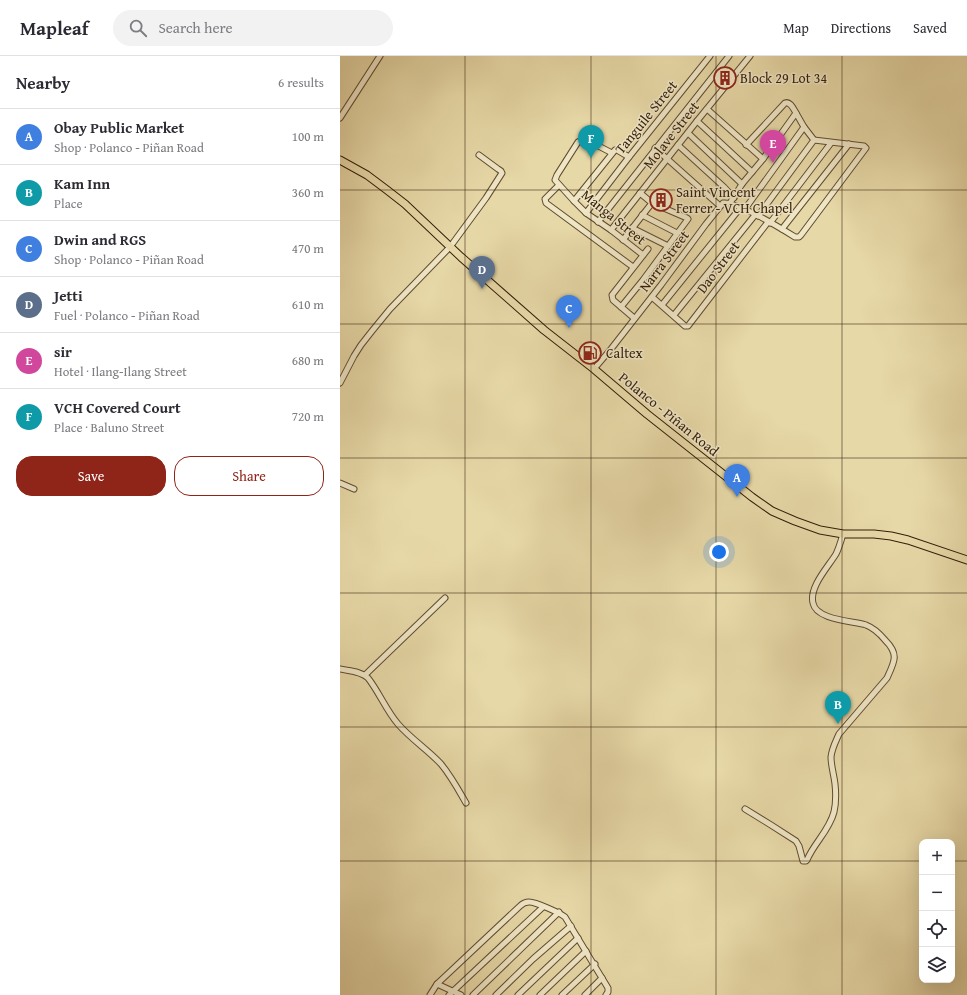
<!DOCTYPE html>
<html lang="en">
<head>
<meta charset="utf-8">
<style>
	body { margin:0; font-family:"Gentium Book Plus",serif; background:#f2f2f3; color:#2b2b33 }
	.controls { position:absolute; right:12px; bottom:12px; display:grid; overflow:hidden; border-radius:8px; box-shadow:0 4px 16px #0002 }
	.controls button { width:36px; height:36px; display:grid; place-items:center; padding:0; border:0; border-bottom:1px solid #e1e1e2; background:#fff; color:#2b2b33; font:20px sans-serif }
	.you { position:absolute; left:379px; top:496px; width:14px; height:14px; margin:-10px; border:3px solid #fff; border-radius:50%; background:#1a73e8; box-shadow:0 0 0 6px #1a73e833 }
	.badge { display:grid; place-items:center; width:26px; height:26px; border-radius:50%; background:#8f2418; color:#fff; font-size:13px; font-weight:700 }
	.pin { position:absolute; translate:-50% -33px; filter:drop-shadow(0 1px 2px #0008) }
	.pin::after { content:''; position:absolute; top:21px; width:14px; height:12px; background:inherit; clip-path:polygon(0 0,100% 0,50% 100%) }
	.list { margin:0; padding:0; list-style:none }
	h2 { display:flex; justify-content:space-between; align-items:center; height:52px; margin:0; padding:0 16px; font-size:17px }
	h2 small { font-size:13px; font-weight:400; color:#7c7c81 }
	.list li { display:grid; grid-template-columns:26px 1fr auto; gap:12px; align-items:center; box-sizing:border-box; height:56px; padding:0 16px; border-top:1px solid #e1e1e2 }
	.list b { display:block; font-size:15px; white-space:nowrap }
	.list p { margin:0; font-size:13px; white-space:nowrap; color:#7c7c81 }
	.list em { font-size:13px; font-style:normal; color:#7c7c81 }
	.actions { display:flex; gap:8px; padding:12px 16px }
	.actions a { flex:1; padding:9px 0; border:1px solid #8f2418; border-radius:16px; text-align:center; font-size:14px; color:#8f2418 }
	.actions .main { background:#8f2418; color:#fff }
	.icon { flex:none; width:22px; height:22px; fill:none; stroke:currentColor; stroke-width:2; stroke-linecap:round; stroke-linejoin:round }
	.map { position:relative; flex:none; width:627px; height:939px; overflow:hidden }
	header { display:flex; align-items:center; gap:24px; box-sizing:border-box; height:56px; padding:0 20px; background:#fff; border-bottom:1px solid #e1e1e2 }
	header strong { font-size:19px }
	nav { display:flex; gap:22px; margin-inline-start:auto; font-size:14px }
	.search { width:280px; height:36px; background:#f2f2f3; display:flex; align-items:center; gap:10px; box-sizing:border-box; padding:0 14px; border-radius:22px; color:#7c7c81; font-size:15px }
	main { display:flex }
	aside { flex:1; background:#fff }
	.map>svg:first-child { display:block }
</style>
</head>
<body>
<header>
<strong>Mapleaf</strong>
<div class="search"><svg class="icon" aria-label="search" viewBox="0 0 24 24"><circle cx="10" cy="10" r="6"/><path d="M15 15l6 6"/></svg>Search here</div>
<nav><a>Map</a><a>Directions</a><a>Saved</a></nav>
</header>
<main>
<aside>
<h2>Nearby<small>6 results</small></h2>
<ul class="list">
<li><span class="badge" style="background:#3f7fe0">A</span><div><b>Obay Public Market</b><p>Shop · Polanco - Piñan Road</p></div><em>100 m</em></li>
<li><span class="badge" style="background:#0f9aa8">B</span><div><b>Kam Inn</b><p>Place</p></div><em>360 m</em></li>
<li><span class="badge" style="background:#3f7fe0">C</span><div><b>Dwin and RGS</b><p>Shop · Polanco - Piñan Road</p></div><em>470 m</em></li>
<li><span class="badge" style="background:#5c6f8a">D</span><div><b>Jetti</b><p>Fuel · Polanco - Piñan Road</p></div><em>610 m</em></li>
<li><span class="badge" style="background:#d1479c">E</span><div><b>sir</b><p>Hotel · Ilang-Ilang Street</p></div><em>680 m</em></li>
<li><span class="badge" style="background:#0f9aa8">F</span><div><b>VCH Covered Court</b><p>Place · Baluno Street</p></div><em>720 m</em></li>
</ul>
<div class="actions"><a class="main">Save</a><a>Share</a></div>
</aside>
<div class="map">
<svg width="627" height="939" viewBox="0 0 627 939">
	<rect width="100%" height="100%" fill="#e7d8a7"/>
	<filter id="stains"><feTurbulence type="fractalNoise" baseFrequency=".005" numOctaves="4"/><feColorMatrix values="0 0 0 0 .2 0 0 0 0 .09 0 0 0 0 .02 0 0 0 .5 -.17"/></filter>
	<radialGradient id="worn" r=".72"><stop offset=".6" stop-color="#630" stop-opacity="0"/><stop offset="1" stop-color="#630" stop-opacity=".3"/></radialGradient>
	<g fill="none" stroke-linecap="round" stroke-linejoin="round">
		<!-- minor casing -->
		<g stroke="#604c30" stroke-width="7">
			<g id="minor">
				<polyline points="367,53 423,103"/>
				<polyline points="0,62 40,0"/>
				<polyline points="357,65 412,116"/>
				<polyline points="348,77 402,128"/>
				<polyline points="338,89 384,131 394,142"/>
				<path d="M406 89 445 47C450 45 453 52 456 57"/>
				<polyline points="315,92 380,150"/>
				<polyline points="272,97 247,84 242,86 240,85 238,86 217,119 215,124 234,145 246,157 271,174 303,199"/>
				<polyline points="219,129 205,143 206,147 293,211"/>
				<polyline points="234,145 275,94 277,94 289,101"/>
				<polyline points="390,147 402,128 423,103 456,57 464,71 474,84 418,160"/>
				<polyline points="405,153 464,71"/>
				<polyline points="246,157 289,101 370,0"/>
				<polyline points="302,159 337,177"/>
				<polyline points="258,166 389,0"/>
				<polyline points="430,167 491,87"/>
				<polyline points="292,172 328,190"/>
				<polyline points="442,173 509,88"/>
				<polyline points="271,174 357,65 410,0"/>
				<polyline points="283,184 312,147"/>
				<polyline points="312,241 345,270 348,270 428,166"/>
				<polyline points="322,249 401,151"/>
				<polyline points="281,251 303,224 348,163 347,162 312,147 300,137"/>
				<polyline points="334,259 415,159"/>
				<polyline points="294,262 273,244 272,239 308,193"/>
				<path d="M254 313 271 293 321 229 366 168 383 147C396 145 442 173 455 181H459L461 179 526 92 524 90 474 84"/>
				<polyline points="0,327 14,300 21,289 32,275 50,253 110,191 146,142 162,117 161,115 158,113 139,99"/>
				<polyline points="0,427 14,433"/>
				<path d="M0 613C9 615 21 615 28 622 39 636 46 654 58 668 71 683 88 694 101 708 111 720 118 733 126 747"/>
				<polyline points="25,619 105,542"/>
				<path d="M405 753 431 769 456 785 459 790 463 805H466L467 804C474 787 489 775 494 756 496 747 496 737 495 728 494 719 491 710 491 701 492 692 496 685 499 678L547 622C555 605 559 598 545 584 540 578 534 572 526 569 513 565 476 564 473 547 469 531 488 511 496 498 499 492 501 485 503 478"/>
				<polyline points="97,928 121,939"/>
				<path d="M90 939 97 928 180 850C182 848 186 846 189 846 196 846 220 857 225 861L268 932V936L266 939"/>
				<polyline points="109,939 203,851"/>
				<polyline points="133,939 219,856"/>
				<polyline points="156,939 193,903 231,870"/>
				<polyline points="178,939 238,882"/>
				<polyline points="200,939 246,895"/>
				<polyline points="222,939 255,908"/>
				<polyline points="245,939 262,922"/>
			</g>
		</g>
		<!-- major casing -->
		<g stroke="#331d09" stroke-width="9">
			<polyline id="major" points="0,104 27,119 47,134 65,148 121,201 204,274 254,313 307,358 412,441 432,455 455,465 480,474 503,478 534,478 551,480 568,484 627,504"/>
		</g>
		<!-- minor -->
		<use href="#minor" stroke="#efe6c6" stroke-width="5"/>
		<!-- major -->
		<use href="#major" stroke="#e7d8a7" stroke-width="7"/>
	</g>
	<!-- grid -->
	<path fill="none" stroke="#331d09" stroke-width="1" stroke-opacity="0.55" d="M125 0V939M251 0V939M376 0V939M502 0V939M0 134H627M0 268H627M0 402H627M0 537H627M0 671H627M0 805H582M612 805H627"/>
	<!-- icons -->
	<defs>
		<g id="building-ring" transform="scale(1.15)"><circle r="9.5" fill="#efe6c6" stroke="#8f2418" stroke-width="1.5"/><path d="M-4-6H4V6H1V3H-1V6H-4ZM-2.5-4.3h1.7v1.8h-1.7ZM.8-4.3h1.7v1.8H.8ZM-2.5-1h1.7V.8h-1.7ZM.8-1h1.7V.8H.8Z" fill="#8f2418"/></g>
		<g id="fuel-ring" transform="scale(1.15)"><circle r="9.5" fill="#efe6c6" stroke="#8f2418" stroke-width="1.5"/><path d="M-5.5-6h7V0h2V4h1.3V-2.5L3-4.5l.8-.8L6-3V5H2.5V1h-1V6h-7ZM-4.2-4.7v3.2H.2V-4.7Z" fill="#8f2418"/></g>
	</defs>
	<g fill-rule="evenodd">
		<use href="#building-ring" x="385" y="22"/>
		<use href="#building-ring" x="321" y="144"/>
		<use href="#fuel-ring" x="250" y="297"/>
	</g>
	<g text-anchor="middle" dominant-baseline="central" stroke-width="3" stroke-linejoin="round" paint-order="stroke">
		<!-- poi labels -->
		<g font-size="14" fill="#331d09" stroke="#efe6c6" text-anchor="start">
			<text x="400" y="22">Block 29 Lot 34</text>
			<text x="336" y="136">Saint Vincent<tspan x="336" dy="16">Ferrer - VCH Chapel</tspan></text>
			<text x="266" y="297">Caltex</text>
		</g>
		<!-- street labels -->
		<g font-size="14" fill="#331d09" stroke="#efe6c6">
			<text transform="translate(306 61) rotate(-51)">Tanguile Street</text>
			<text transform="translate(331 79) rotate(-52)">Molave Street</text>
			<text transform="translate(274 161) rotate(39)">Manga Street</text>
			<text transform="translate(324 205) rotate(-53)">Narra Street</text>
			<text transform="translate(378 211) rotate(-53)">Dao Street</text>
			<text transform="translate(329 358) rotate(39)">Polanco - Piñan Road</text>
		</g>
	</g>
	<rect width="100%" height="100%" filter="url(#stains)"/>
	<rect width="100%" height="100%" fill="url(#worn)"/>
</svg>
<div class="controls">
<button>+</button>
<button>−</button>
<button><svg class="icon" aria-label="locate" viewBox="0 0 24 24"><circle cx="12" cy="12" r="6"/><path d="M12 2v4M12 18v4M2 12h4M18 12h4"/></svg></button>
<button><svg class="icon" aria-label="layers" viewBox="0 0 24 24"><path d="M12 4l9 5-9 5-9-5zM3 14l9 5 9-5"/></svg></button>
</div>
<div class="you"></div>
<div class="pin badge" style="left:397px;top:441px;background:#3f7fe0">A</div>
<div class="pin badge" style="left:498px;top:668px;background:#0f9aa8">B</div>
<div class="pin badge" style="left:229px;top:272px;background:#3f7fe0">C</div>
<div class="pin badge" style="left:142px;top:233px;background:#5c6f8a">D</div>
<div class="pin badge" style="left:433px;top:107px;background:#d1479c">E</div>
<div class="pin badge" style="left:251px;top:102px;background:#0f9aa8">F</div>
</div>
</main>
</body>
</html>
